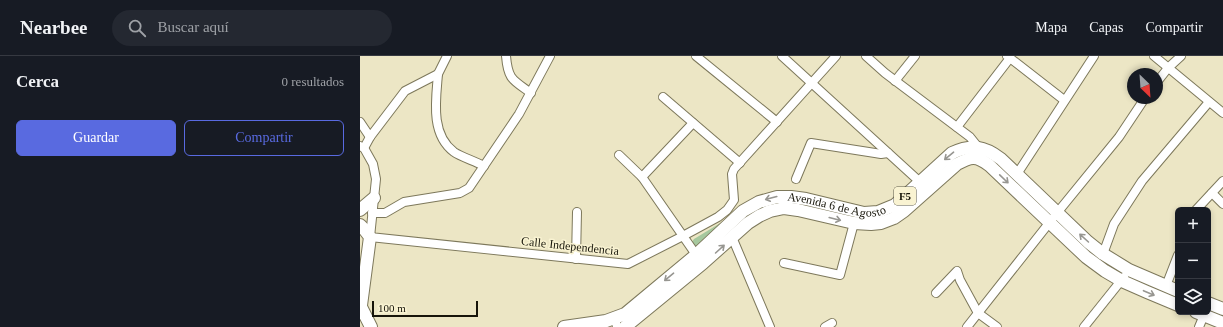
<!DOCTYPE html>
<html lang="es">
<head>
<meta charset="utf-8">
<style>
	body { margin:0; font-family:Georgia,serif; background:#242831; color:#f1f3f6 }
	.controls { position:absolute; right:12px; bottom:12px; display:grid; overflow:hidden; border-radius:6px; box-shadow:0 2px 6px #0003 }
	.controls button { width:36px; height:36px; display:grid; place-items:center; padding:0; border:0; border-bottom:1px solid #363941; background:#171b24; color:#f1f3f6; font:20px sans-serif }
	.compass { position:absolute; left:767px; top:12px; width:36px; height:36px; border-radius:50%; background:#171b24; box-shadow:0 2px 6px #0003; rotate:155deg }
	.scale { position:absolute; left:12px; bottom:10px; width:106px; box-sizing:border-box; padding-left:4px; border:2px solid #17150a; border-top:0; font-size:11px; line-height:14px; white-space:nowrap; color:#17150a; -webkit-text-stroke:3px #f9f3d2; paint-order:stroke }
	.list { margin:0; padding:0; list-style:none }
	h2 { display:flex; justify-content:space-between; align-items:center; height:52px; margin:0; padding:0 16px; font-size:17px }
	h2 small { font-size:13px; font-weight:400; color:#9ea1a6 }
	.actions { display:flex; gap:8px; padding:12px 16px }
	.actions a { flex:1; padding:9px 0; border:1px solid #596ae0; border-radius:6px; text-align:center; font-size:14px; color:#596ae0 }
	.actions .main { background:#596ae0; color:#fff }
	.icon { flex:none; width:22px; height:22px; fill:none; stroke:currentColor; stroke-width:2; stroke-linecap:round; stroke-linejoin:round }
	.map { position:relative; flex:none; width:863px; height:271px; overflow:hidden }
	header { display:flex; align-items:center; gap:24px; box-sizing:border-box; height:56px; padding:0 20px; background:#171b24; border-bottom:1px solid #363941 }
	header strong { font-size:19px }
	nav { display:flex; gap:22px; margin-inline-start:auto; font-size:14px }
	.search { width:280px; height:36px; background:#242831; display:flex; align-items:center; gap:10px; box-sizing:border-box; padding:0 14px; border-radius:22px; color:#9ea1a6; font-size:15px }
	main { display:flex }
	aside { flex:1; background:#171b24 }
	.map>svg:first-child { display:block }
</style>
</head>
<body>
<header>
<strong>Nearbee</strong>
<div class="search"><svg class="icon" aria-label="search" viewBox="0 0 24 24"><circle cx="10" cy="10" r="6"/><path d="M15 15l6 6"/></svg>Buscar aquí</div>
<nav><a>Mapa</a><a>Capas</a><a>Compartir</a></nav>
</header>
<main>
<aside>
<h2>Cerca<small>0 resultados</small></h2>
<ul class="list">
</ul>
<div class="actions"><a class="main">Guardar</a><a>Compartir</a></div>
</aside>
<div class="map">
<svg width="863" height="271" viewBox="0 0 863 271">
	<rect width="100%" height="100%" fill="#ece6c5"/>
	<!-- green -->
	<polygon fill="#a6c89e" points="362,166 339,190 336,191 333,189 332,186 334,183"/>
	<g fill="none" stroke-linecap="round" stroke-linejoin="round">
		<!-- minor casing -->
		<g stroke="#7d785b" stroke-width="10">
			<g id="minor">
				<path d="M146 0C148 24 153 24 171 37"/>
				<polyline points="336,0 417,66"/>
				<polyline points="422,0 560,126"/>
				<polyline points="506,0 525,17 610,81 618,91"/>
				<polyline points="794,0 863,57"/>
				<polyline points="650,2 704,44"/>
				<path d="M78 18C76 43 70 78 94 96 101 101 115 105 124 110"/>
				<polyline points="535,25 555,0"/>
				<polyline points="797,26 808,12 821,0"/>
				<polyline points="303,41 380,107"/>
				<polyline points="0,66 10,81"/>
				<polyline points="597,71 650,2 647,0"/>
				<polyline points="0,90 4,92 13,108 16,123 10,181 268,208 323,180 358,161 367,154 374,144 372,118 374,113 476,0"/>
				<polyline points="4,92 10,81 45,35 78,18 87,0"/>
				<polyline points="259,99 282,121 339,203"/>
				<polyline points="657,118 734,0"/>
				<polyline points="282,121 333,67"/>
				<polyline points="436,123 451,87 515,97 521,98 528,97"/>
				<polyline points="852,137 863,148"/>
				<polyline points="836,154 863,125"/>
				<polyline points="12,157 25,157 44,146 100,137 109,132 159,58 190,0"/>
				<polyline points="372,181 410,271"/>
				<polyline points="743,198 754,168 782,125 849,46"/>
				<polyline points="216,203 217,156"/>
				<polyline points="424,207 480,219 494,167"/>
				<polyline points="806,230 818,199"/>
				<polyline points="576,237 597,215 600,224 618,257 637,271"/>
				<polyline points="255,262 257,271"/>
				<polyline points="465,271 472,267"/>
				<polyline points="607,271 697,157 759,81 785,42"/>
				<polyline points="724,271 764,221"/>
				<polyline points="839,271 844,259"/>
			</g>
		</g>
		<!-- highway casing -->
		<g stroke="#7d785b" stroke-width="14">
			<g id="highway">
				<polyline points="0,154 14,142"/>
				<polyline points="0,169 4,173 10,181 0,257"/>
				<polyline points="848,247 863,253"/>
				<polyline points="1,251 11,271"/>
				<polyline points="836,256 863,267"/>
				<path id="s1" d="M204 271 246 265 265 258 336 199 383 155 399 146 417 141H431L446 143 504 157 518 156 535 149 592 97C611 88 624 90 641 103L728 186 743 198 769 214 818 235"/>
				<path d="M265 271 343 207 388 167 399 160 410 155 424 152 438 154 494 167 511 168 521 167 534 162 544 155 597 108C611 101 615 99 629 109L726 201 745 215 762 225 787 236 818 249"/>
			</g>
		</g>
		<!-- minor -->
		<use href="#minor" stroke="#fff" stroke-width="8"/>
		<!-- highway -->
		<use href="#highway" stroke="#fff" stroke-width="12"/>
	</g>
	<!-- one-way arrows -->
	<defs><path id="oneway-shaft" d="M-6 0H5M1.5-3L5.5 0L1.5 3" fill="none" stroke-width="1.6" stroke-linecap="round" stroke-linejoin="round"/></defs>
	<g stroke="#979691">
		<use href="#oneway-shaft" transform="translate(589 100) rotate(140)"/>
		<use href="#oneway-shaft" transform="translate(644 123) rotate(44)"/>
		<use href="#oneway-shaft" transform="translate(411 142) rotate(165)"/>
		<use href="#oneway-shaft" transform="translate(475 163) rotate(14)"/>
		<use href="#oneway-shaft" transform="translate(724 182) rotate(-138)"/>
		<use href="#oneway-shaft" transform="translate(360 193) rotate(-42)"/>
		<use href="#oneway-shaft" transform="translate(309 221) rotate(140)"/>
		<use href="#oneway-shaft" transform="translate(789 237) rotate(23)"/>
	</g>
	<g text-anchor="middle" dominant-baseline="central" stroke-width="3" stroke-linejoin="round" paint-order="stroke">
		<!-- shield labels -->
		<rect fill="#f9f3d2" stroke="#5b5846" stroke-width="1" x="534" y="131" width="22" height="18" rx="3"/>
		<g font-size="11" font-weight="bold" fill="#17150a">
			<text x="545" y="140">F5</text>
		</g>
		<!-- street labels -->
		<g font-size="12" fill="#17150a" stroke="#f9f3d2">
			<text stroke="none"><textPath href="#s1" startOffset="317">Avenida 6 de Agosto</textPath></text>
			<text transform="translate(210 190) rotate(6)">Calle Independencia</text>
		</g>
	</g>
</svg>
<div class="controls">
<button>+</button>
<button>−</button>
<button><svg class="icon" aria-label="layers" viewBox="0 0 24 24"><path d="M12 4l9 5-9 5-9-5zM3 14l9 5 9-5"/></svg></button>
</div>
<svg class="compass" viewBox="-18 -18 36 36"><path d="M0-13l5 13h-10z" fill="#e53935"/><path d="M0 13l5-13h-10z" fill="#9ea1a6"/></svg>
<div class="scale">100 m</div>
</div>
</main>
</body>
</html>
